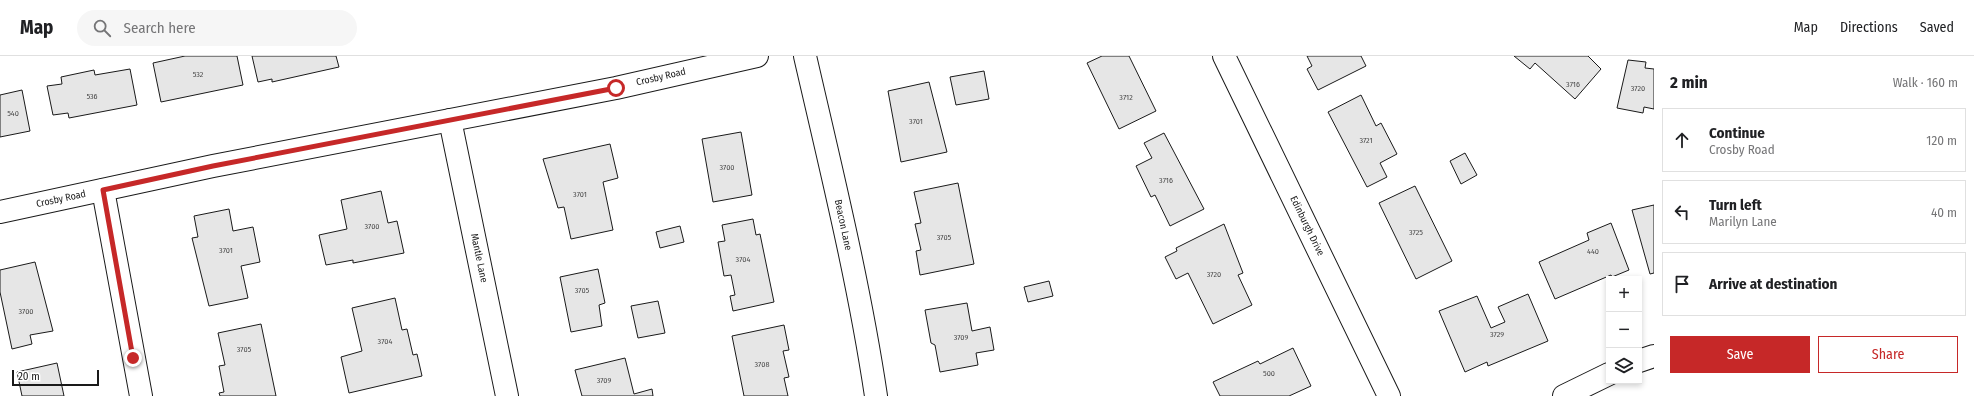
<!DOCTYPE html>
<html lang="en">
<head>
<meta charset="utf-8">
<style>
	body { margin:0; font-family:"Fira Sans Condensed",sans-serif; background:#f6f6f6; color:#202124 }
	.controls { position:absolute; right:12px; bottom:12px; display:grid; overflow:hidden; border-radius:0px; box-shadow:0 2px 6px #0003 }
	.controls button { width:36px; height:36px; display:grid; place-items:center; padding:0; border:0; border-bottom:1px solid #e0e0e0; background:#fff; color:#202124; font:20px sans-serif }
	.scale { position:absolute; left:12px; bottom:10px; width:87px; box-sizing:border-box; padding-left:4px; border:2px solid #1a1a1a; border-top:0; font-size:11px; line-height:14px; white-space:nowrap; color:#1a1a1a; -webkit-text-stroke:3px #fff; paint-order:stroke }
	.stop { position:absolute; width:12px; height:12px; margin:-9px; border:3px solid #c62828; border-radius:50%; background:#fff }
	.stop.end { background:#c62828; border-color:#fff; box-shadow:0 1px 4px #0008 }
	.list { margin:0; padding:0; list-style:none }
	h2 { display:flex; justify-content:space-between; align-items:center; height:52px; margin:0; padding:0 16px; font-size:17px }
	h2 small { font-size:13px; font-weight:400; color:#757577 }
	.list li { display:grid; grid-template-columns:26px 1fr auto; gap:12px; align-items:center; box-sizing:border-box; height:64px; margin:0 8px 8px; padding:0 8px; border:1px solid #e0e0e0; border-radius:0px }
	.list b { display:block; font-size:15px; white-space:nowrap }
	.list p { margin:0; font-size:13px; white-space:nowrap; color:#757577 }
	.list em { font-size:13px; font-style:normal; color:#757577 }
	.actions { display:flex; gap:8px; padding:12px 16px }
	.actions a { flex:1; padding:9px 0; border:1px solid #c62828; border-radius:0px; text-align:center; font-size:14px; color:#c62828 }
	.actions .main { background:#c62828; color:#fff }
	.icon { flex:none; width:22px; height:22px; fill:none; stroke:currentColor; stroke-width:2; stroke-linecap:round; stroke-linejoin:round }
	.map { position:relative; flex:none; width:1654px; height:340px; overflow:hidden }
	header { display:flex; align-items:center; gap:24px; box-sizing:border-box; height:56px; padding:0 20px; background:#fff; border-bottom:1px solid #e0e0e0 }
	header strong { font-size:19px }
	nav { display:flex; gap:22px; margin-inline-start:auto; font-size:14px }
	.search { width:280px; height:36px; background:#f6f6f6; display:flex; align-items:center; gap:10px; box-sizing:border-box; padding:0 14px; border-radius:22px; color:#757577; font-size:15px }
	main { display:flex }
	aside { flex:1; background:#fff }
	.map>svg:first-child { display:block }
</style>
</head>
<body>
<header>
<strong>Map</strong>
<div class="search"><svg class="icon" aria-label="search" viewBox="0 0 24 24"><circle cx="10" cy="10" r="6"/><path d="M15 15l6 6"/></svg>Search here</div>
<nav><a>Map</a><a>Directions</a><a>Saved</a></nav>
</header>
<main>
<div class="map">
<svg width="1654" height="340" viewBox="0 0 1654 340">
	<rect width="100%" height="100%" fill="#fff"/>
	<!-- building -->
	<g fill="#e6e6e6" stroke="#1a1a1a">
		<polygon points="185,0 237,0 243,29 161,46 153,7"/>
		<polygon points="252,0 336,0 339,11 272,26 272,23 258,26"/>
		<polygon points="1102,0 1129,0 1156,55 1119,73 1087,7"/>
		<polygon points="1307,0 1361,0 1366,10 1318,34 1307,13 1312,10"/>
		<polygon points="1514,0 1588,0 1601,13 1575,43 1535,7 1530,13"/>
		<polygon points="1628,4 1646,6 1645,12 1654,13 1654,53 1644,51 1643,57 1617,52"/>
		<polygon points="130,13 137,49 69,62 68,57 53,59 47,30 62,28 61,21 94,14 95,19"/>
		<polygon points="984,15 989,43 956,49 950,21"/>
		<polygon points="929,26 947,96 901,106 888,35"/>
		<polygon points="22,34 30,75 0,81 0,39"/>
		<polygon points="1361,39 1376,70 1381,67 1397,98 1380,107 1387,121 1367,131 1328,56"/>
		<polygon points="741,76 752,139 713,146 702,83"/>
		<polygon points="1164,77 1204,153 1170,170 1155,139 1151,141 1136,110 1152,102 1144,87"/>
		<polygon points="610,88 618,122 603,126 613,174 571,183 564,151 558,152 543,103"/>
		<polygon points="1465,97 1477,119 1461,128 1450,105"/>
		<polygon points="958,127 974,208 920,219 916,195 921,194 915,168 921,167 914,136"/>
		<polygon points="1415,130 1452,205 1416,223 1379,147"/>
		<polygon points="381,135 388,167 397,165 404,197 353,207 353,204 326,209 319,179 347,173 341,144"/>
		<polygon points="1654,149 1654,217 1650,218 1632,154"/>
		<polygon points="229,153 233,175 253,171 260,206 241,210 248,242 209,250 192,182 198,181 194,160"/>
		<polygon points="753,163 756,179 760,178 774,246 733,255 730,240 735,239 731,219 724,220 718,186 725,185 722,169"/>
		<polygon points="1611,167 1629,214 1612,221 1611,219 1555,243 1539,206 1589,184 1587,177"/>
		<polygon points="1224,168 1243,217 1238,219 1252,249 1213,268 1188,217 1176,223 1165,201 1177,195 1176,192"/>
		<polygon points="680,170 684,186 660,192 656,176"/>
		<polygon points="35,206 53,275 30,279 32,288 12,293 0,236 0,214"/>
		<polygon points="598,213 605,247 599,249 602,270 571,276 560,221"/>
		<polygon points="1049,225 1053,240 1028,246 1024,231"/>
		<polygon points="1528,238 1548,285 1488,310 1487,306 1465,316 1439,255 1477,240 1491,272 1505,266 1498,251"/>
		<polygon points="395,242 402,274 407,273 413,299 417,298 422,320 349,337 341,301 362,295 352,252"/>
		<polygon points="658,245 665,277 638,282 631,250"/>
		<polygon points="967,247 972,275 990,271 994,294 976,297 978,309 940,316 935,289 931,287 925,254"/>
		<polygon points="261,268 276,340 220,340 219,337 224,336 219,310 225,309 218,277"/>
		<polygon points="784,269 789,294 783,295 789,321 784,322 788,340 744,340 732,280"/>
		<polygon points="1293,292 1311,330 1289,340 1220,340 1213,326 1258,305 1260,308"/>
		<polygon points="625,302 634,338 652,333 653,340 582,340 575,314"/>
		<polygon points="57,307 64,340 22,340 17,316"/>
	</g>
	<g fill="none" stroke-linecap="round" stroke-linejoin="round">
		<!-- minor casing -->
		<g stroke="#1a1a1a" stroke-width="24">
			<g id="minor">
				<path d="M805 0C831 113 859 226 876 340"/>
				<polyline points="1224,0 1389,340"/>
				<polyline points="450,64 507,340"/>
				<polyline points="103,134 141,340"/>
				<polyline points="0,156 213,110 616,32 757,0"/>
				<polyline points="1639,305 1654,300"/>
				<polyline points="1564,340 1609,318"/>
			</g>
		</g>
		<!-- minor -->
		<use href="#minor" stroke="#fff" stroke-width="22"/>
	</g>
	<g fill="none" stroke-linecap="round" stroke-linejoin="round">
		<!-- route -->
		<polyline stroke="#c62828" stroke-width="5" points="133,302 103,134 213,110 616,32"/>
	</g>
	<g text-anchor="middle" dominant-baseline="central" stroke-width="3" stroke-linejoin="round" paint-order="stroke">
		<!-- number labels -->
		<g font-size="8" fill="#4d4d4d">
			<text x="198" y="18">532</text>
			<text x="1573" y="28">3716</text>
			<text x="1638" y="32">3720</text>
			<text x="92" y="40">536</text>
			<text x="1126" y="41">3712</text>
			<text x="13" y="57">540</text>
			<text x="916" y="65">3701</text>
			<text x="1366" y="84">3721</text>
			<text x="727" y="111">3700</text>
			<text x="1166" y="124">3716</text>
			<text x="580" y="138">3701</text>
			<text x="372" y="170">3700</text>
			<text x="1416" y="176">3725</text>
			<text x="944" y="181">3705</text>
			<text x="226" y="194">3701</text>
			<text x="1593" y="195">440</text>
			<text x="743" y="203">3704</text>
			<text x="1214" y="218">3720</text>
			<text x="582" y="234">3705</text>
			<text x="26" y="255">3700</text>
			<text x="1497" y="278">3729</text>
			<text x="961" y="281">3709</text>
			<text x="385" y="285">3704</text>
			<text x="244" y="293">3705</text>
			<text x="762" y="308">3708</text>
			<text x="1269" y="317">500</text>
			<text x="604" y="324">3709</text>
		</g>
		<!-- street labels -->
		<g font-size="10" fill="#1a1a1a" stroke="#fff">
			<text transform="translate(661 21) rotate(-13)">Crosby Road</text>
			<text transform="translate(61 143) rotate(-12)">Crosby Road</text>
			<text transform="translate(843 169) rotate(78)">Beacon Lane</text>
			<text transform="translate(1307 170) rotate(64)">Edinburgh Drive</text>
			<text transform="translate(479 202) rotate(78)">Mantle Lane</text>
		</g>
	</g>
</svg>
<div class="controls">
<button>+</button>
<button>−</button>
<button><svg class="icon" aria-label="layers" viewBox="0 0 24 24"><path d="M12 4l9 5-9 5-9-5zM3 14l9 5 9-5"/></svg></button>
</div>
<div class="scale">20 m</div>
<div class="stop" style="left:616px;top:32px"></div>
<div class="stop end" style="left:133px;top:302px"></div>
</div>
<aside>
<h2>2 min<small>Walk · 160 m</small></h2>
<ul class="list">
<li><svg class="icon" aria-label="ahead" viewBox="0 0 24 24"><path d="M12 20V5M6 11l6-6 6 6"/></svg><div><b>Continue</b><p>Crosby Road</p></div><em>120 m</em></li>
<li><svg class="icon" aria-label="left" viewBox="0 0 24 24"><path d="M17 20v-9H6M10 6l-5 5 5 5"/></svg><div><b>Turn left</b><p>Marilyn Lane</p></div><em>40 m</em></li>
<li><svg class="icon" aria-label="arrive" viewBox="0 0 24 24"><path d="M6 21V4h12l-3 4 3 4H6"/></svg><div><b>Arrive at destination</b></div></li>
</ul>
<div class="actions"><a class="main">Save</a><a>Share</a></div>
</aside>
</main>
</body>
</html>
